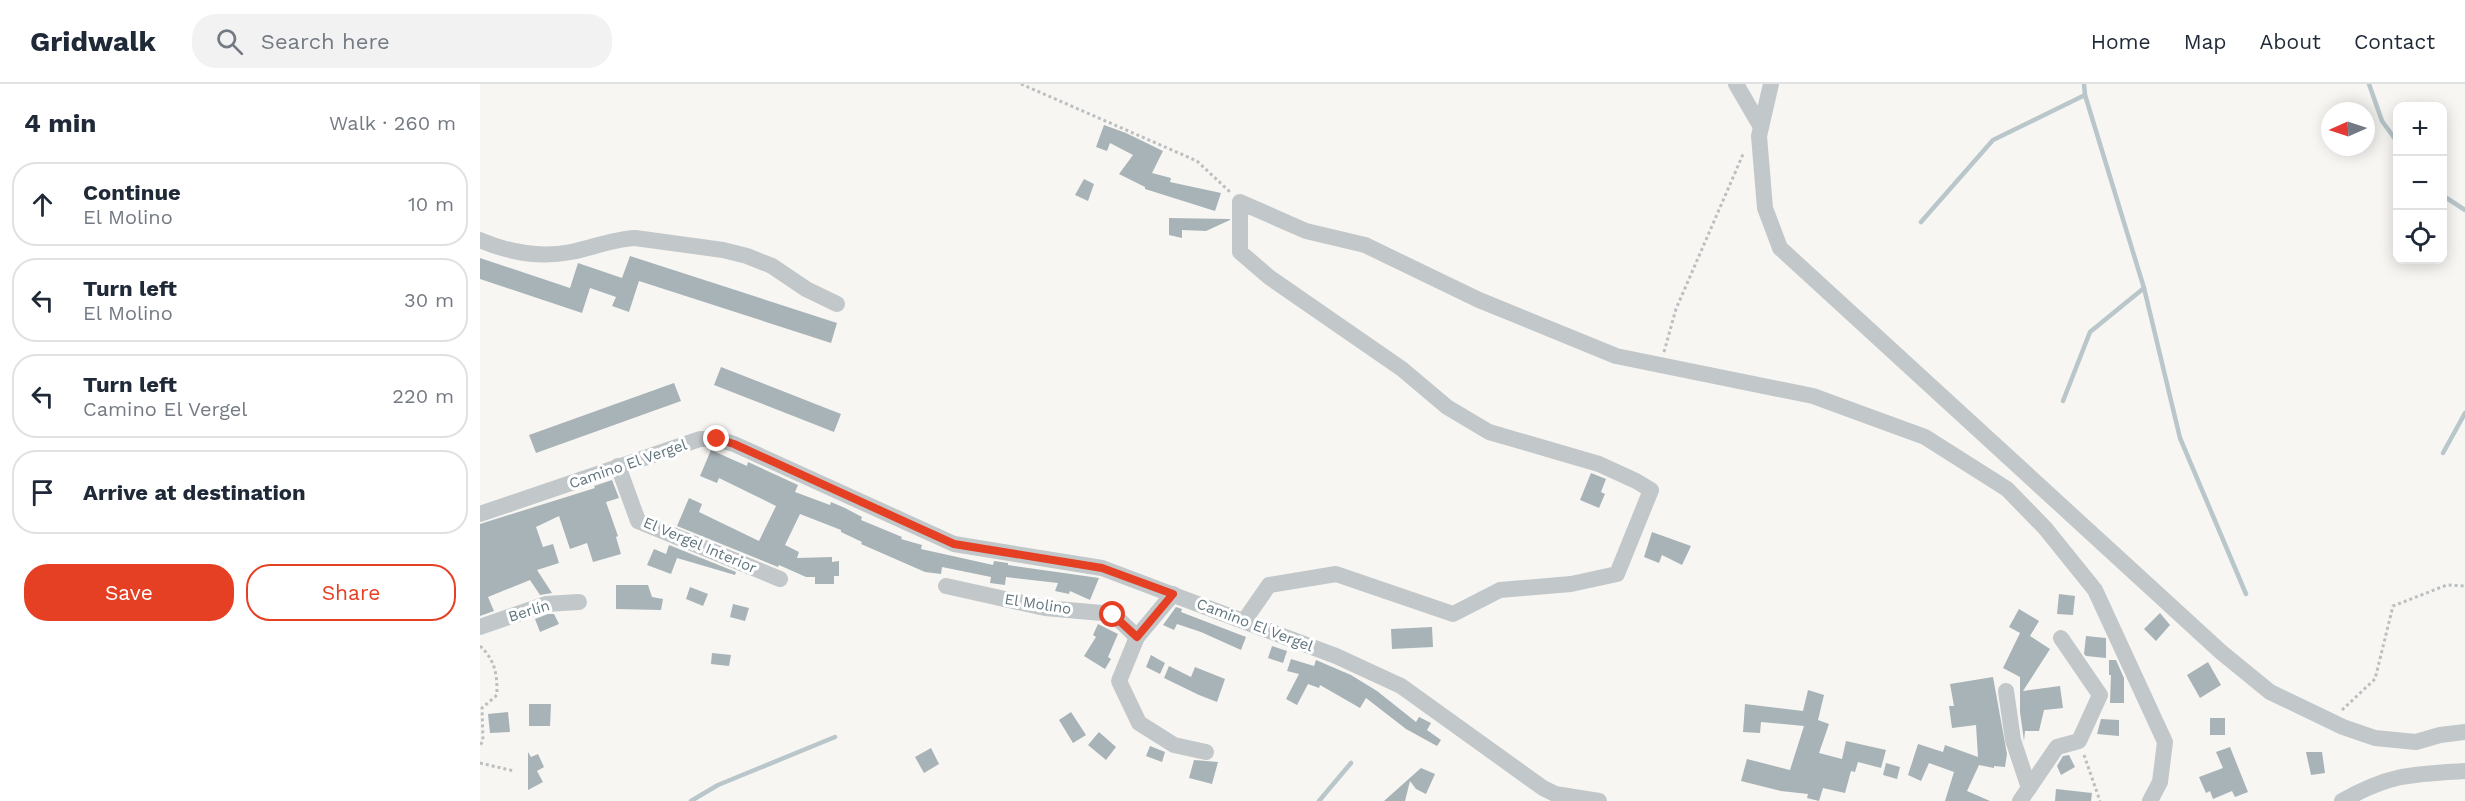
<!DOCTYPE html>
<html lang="en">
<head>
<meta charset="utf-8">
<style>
	body { margin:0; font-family:"Work Sans",sans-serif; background:#f2f2f3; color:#1f2937 }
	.controls { position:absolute; right:18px; top:18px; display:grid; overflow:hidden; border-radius:12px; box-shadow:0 3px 15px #0003 }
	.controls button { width:54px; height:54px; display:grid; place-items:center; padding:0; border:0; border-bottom:2px solid #e0e1e3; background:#fff; color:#1f2937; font:30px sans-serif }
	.compass { position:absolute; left:1841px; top:18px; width:54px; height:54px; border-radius:50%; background:#fff; box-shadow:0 3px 15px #0003; rotate:267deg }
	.stop { position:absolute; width:18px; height:18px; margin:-14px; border:4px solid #e64024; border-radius:50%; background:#fff }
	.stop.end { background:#e64024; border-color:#fff; box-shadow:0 2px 6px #0008 }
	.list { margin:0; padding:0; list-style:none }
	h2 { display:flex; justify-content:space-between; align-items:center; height:78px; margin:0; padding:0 24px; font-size:26px }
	h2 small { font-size:20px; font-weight:400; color:#747a83 }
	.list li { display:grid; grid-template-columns:39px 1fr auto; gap:18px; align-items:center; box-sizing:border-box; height:84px; margin:0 12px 12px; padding:0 12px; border:2px solid #e0e1e3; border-radius:24px }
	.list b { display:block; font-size:22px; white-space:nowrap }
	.list p { margin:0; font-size:20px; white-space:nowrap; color:#747a83 }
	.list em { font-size:20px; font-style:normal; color:#747a83 }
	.actions { display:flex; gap:12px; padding:18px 24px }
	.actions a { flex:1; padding:14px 0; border:2px solid #e64024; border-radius:24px; text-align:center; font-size:21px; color:#e64024 }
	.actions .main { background:#e64024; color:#fff }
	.icon { flex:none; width:33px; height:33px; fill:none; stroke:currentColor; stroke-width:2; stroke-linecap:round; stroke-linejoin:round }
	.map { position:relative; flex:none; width:1985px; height:717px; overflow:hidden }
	header { display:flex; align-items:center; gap:36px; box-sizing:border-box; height:84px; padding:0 30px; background:#fff; border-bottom:2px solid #e0e1e3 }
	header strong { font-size:28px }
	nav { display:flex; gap:33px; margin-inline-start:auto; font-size:21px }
	.search { width:420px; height:54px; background:#f2f2f3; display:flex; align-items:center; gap:15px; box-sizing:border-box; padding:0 21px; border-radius:24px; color:#747a83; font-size:22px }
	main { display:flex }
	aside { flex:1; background:#fff }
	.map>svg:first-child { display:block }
</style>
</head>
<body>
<header>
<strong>Gridwalk</strong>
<div class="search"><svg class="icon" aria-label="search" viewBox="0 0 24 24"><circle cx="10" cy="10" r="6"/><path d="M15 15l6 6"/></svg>Search here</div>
<nav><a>Home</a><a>Map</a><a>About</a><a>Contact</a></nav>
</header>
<main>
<aside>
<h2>4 min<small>Walk · 260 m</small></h2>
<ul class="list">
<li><svg class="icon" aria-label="ahead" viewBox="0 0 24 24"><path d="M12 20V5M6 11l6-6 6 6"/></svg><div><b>Continue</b><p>El Molino</p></div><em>10 m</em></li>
<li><svg class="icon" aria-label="left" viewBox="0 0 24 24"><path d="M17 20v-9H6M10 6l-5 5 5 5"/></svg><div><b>Turn left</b><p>El Molino</p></div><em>30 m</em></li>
<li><svg class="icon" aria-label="left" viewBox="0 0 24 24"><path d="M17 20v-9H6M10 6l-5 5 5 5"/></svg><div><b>Turn left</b><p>Camino El Vergel</p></div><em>220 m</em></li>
<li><svg class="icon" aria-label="arrive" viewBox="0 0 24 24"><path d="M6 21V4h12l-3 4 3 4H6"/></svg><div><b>Arrive at destination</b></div></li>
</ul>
<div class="actions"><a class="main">Save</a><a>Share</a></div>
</aside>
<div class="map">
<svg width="1985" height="717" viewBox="0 0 1985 717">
	<rect width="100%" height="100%" fill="#f7f6f3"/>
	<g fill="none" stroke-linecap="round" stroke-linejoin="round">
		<!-- stream -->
		<g stroke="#b9c7ca" stroke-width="4.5">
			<polyline points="1604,0 1605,11 1664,204 1700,354 1766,510"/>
			<polyline points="1889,0 1902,37 1918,59"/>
			<polyline points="1962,111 1985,126"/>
			<polyline points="1441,138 1513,56 1605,11"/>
			<polyline points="1583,317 1610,248 1664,204"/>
			<polyline points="1963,369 1985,329"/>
			<polyline points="211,717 238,701 355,653"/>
			<polyline points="839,717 871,679"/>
		</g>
	</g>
	<!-- building -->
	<g fill="#a8b3b7">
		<polygon points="624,41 646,49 683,67 672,89 691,94 690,98 741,109 735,127 665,105 665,103 639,90 653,71 630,59 627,67 616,63"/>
		<polygon points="604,95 614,100 608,117 595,111"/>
		<polygon points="689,134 750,135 750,136 726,147 702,146 702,154 689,151"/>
		<polygon points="150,172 357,239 351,259 159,197 149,228 132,222 136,213 110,204 102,229 0,195 0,174 90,204 98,179 142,194"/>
		<polygon points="241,283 361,330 354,348 234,301"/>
		<polygon points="194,299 201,317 56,369 49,351"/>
		<polygon points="231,366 267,382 268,378 318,401 315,408 350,421 351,418 365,424 382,433 381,436 422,453 421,455 442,461 441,465 513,481 514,477 528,479 528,481 619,494 610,516 590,507 589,510 575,507 578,499 526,493 525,501 510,499 511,493 462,483 461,490 445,488 381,460 382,458 361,448 361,446 320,430 305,461 319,468 317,474 352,473 352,478 359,477 359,492 354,492 354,500 335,500 335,493 326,493 299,481 298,483 197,442 209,414 222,420 219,428 279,457 296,422 239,394 237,399 220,392"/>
		<polygon points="1111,389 1126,395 1121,408 1125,410 1119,424 1100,416"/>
		<polygon points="132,396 139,414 126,418 138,452 136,453 141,470 113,478 107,459 90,465 79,432 56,443 63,463 73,460 79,479 57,486 72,509 60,511 50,496 8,513 14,527 0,532 0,440 115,404 114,402"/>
		<polygon points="1172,448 1211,462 1202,481 1182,471 1179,479 1164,473"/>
		<polygon points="189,461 256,488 255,491 197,474 191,490 167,481 174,465 186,470"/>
		<polygon points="136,501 168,501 172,513 183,515 181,526 136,525"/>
		<polygon points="210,503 228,510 223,522 206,515"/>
		<polygon points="1579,510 1595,512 1593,531 1577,530"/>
		<polygon points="253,520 269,524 265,537 250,533"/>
		<polygon points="696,523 702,525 701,528 766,553 761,566 721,548 697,540 694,546 683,541"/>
		<polygon points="1539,525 1559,537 1550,552 1570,565 1543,607 1580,602 1583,624 1564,626 1559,647 1545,647 1544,657 1540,628 1540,593 1523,584 1540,549 1529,543"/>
		<polygon points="1680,529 1690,541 1676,557 1664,545"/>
		<polygon points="68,530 74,530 79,540 60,548 55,535"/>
		<polygon points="618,540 638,550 628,573 631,575 625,585 604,572 616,553 613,551"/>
		<polygon points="952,543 953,563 912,565 911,545"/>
		<polygon points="1606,552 1626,554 1626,574 1606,572 1604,570"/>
		<polygon points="792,562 807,567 803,579 788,574"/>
		<polygon points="232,569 251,571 249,582 231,580"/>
		<polygon points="671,571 685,579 680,590 666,583"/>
		<polygon points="811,575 834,582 836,576 871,591 897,607 936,638 939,633 951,639 947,646 961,656 957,662 926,645 886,614 880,624 840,601 839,604 828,600 817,621 806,615 819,590 807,587"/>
		<polygon points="1629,576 1636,576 1644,594 1644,619 1630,619 1631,591 1629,591"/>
		<polygon points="1728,578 1741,601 1720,614 1707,591"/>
		<polygon points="689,582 711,593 715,583 745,595 737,618 719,611 684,594"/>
		<polygon points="1513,593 1527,670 1525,683 1514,682 1514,684 1499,681 1487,707 1510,717 1465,717 1474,688 1449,679 1441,697 1428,691 1438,660 1463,668 1465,661 1498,673 1496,641 1472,644 1469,622 1474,622 1470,600"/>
		<polygon points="1328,606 1344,611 1338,636 1349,640 1339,669 1362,675 1366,657 1406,666 1401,684 1378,678 1375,688 1371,687 1365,709 1343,704 1339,717 1327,714 1328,710 1301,707 1261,697 1267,675 1310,686 1324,642 1281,638 1280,649 1263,648 1265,620 1323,627"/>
		<polygon points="49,620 71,620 70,642 49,642"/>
		<polygon points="28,628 30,648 10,649 8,630"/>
		<polygon points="591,628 606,651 593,659 579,636"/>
		<rect x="1730" y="634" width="15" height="17"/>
		<polygon points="1621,635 1639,636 1639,652 1617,650"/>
		<polygon points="619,648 636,663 626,676 608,661"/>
		<polygon points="670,662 685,668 682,678 666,672"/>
		<polygon points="1750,663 1768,708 1755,713 1752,707 1733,715 1730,707 1726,709 1719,693 1743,684 1736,668"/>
		<polygon points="451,664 459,680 444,689 435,673"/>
		<polygon points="48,668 51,673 58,670 64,683 57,687 63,698 48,706"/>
		<polygon points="1826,668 1842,668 1845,689 1831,691"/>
		<polygon points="1589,671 1595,683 1581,691 1577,682 1583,672"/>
		<polygon points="714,676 738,678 732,700 709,694"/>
		<polygon points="1406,679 1420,683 1417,695 1403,691"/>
		<polygon points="941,684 955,690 946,710 936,705 930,697 925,717 904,717"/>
		<polygon points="1576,705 1612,709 1611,717 1575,717"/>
	</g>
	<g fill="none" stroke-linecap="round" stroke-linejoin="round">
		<!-- path -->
		<g stroke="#bcbfc1" stroke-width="3" stroke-dasharray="3 3" stroke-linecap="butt">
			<polyline points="541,0 717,77 750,108"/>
			<polyline points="1184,268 1196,225 1264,68"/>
			<path d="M0 562C16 577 17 591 17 611L2 624 3 657 0 661"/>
			<polyline points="1862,626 1895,595 1913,522 1967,501 1985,502"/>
			<polyline points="1604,671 1620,717"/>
			<polyline points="0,679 34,687"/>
		</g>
		<!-- minor -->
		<g stroke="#c2c7c9" stroke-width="16">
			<polyline points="1256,0 1281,43"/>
			<polyline points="1291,0 1279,52 1285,124 1300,164 1741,568 1790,608 1863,643 1895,654 1936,658 1960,651 1985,648"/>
			<path d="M0 156C30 169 59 174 91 168 112 164 133 155 155 154L243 166 267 172 292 182 326 205 357 220"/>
			<polyline points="138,382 158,437 300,495"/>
			<polyline points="0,430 220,355 237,355 254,360 474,460 622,484 856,572 921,602 1063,704 1075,710 1119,717"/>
			<polyline points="466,502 565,524 633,530 657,553 693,510"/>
			<polyline points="764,537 789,501 856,490 973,530 1020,506 1091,500 1137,490 1171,406 1156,397 1119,380 1009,348 967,323 922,285 789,193 760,168 760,118 826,147 885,161 999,216 1136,272 1333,312 1445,353 1527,405 1565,444 1615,506 1685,658 1680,698 1670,717"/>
			<polyline points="0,543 66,520 99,518"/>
			<polyline points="657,553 639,597 659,639 694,661 726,668"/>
			<polyline points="1526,607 1533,656 1549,704"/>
			<polyline points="1540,717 1577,663 1599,657 1620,611 1581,554"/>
			<path d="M1862 717C1910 690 1932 690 1985 687"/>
		</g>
	</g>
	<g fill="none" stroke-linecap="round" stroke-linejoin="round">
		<!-- route -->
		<polyline stroke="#e64024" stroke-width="8" points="237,355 254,360 474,460 622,484 693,510 657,553 633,531"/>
	</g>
	<g text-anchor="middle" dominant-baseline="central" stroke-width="6" stroke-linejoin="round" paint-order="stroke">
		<!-- street labels -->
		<g font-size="15" fill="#61757f" stroke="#fff">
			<text transform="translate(148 380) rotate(-19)">Camino El Vergel</text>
			<text transform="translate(220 461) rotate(23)">El Vergel Interior</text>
			<text transform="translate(558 520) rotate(9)">El Molino</text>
			<text transform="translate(49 527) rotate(-17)">Berlín</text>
			<text transform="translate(775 541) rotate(21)">Camino El Vergel</text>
		</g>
	</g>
</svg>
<div class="controls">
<button>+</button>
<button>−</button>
<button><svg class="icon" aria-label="locate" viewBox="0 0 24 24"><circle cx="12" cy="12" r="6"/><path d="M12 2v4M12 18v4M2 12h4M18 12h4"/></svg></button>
</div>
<svg class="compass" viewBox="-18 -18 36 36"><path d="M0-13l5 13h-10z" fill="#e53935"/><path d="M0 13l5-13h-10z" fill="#747a83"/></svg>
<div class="stop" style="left:633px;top:531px"></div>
<div class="stop end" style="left:237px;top:355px"></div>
</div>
</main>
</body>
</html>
